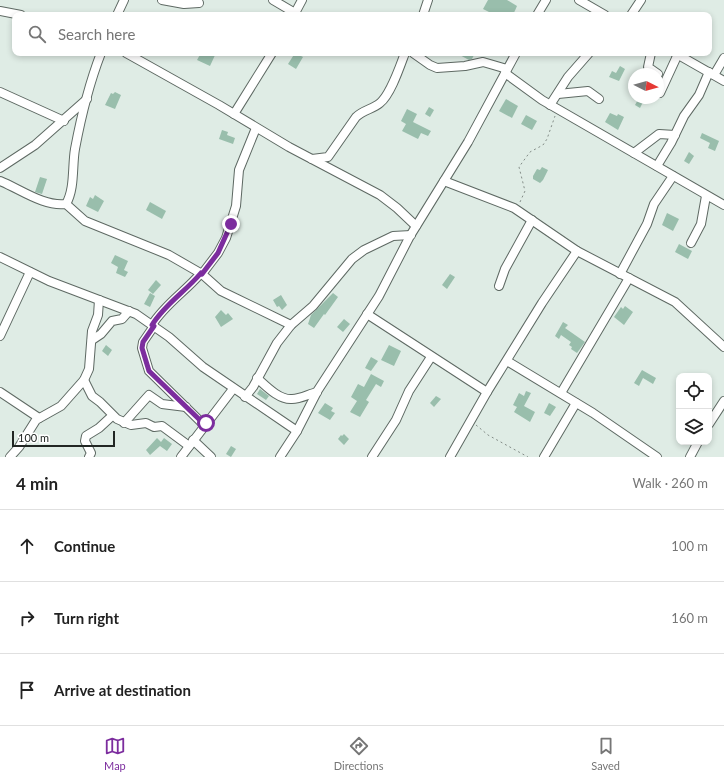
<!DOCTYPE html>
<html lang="en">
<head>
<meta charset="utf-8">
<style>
	body { margin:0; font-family:Lato,sans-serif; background:#f6f6f6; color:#222 }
	.controls { position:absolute; right:12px; bottom:12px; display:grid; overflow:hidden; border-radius:8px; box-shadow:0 2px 6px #0003 }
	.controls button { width:36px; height:36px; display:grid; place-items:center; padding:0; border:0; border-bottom:1px solid #e0e0e0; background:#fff; color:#222; font:20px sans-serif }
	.compass { position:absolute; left:628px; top:68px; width:36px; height:36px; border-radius:50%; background:#fff; box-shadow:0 2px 6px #0003; rotate:96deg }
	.scale { position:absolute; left:12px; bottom:10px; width:103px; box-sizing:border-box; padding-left:4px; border:2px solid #212623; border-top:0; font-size:11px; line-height:14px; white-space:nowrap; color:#212623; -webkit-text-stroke:3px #fff; paint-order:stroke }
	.stop { position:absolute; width:12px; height:12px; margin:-9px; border:3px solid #7c2d9e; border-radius:50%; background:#fff }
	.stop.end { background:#7c2d9e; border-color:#fff; box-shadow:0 1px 4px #0008 }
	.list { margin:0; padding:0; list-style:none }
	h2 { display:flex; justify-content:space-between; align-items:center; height:52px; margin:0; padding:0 16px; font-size:17px }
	h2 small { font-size:13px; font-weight:400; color:#767676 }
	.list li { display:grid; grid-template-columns:26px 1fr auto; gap:12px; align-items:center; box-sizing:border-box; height:72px; padding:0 16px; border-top:1px solid #e0e0e0 }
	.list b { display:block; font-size:15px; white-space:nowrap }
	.list em { font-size:13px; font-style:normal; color:#767676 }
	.icon { flex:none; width:22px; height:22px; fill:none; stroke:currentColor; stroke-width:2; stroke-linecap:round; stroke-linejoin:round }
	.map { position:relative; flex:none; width:724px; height:457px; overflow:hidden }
	.search { position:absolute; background:#fff; box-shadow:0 2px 6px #0003; left:12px; right:12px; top:12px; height:44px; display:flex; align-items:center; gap:10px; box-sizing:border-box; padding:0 14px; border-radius:8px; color:#767676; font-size:15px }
	.sheet { height:268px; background:#fff }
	nav { display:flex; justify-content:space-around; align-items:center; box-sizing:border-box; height:56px; border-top:1px solid #e0e0e0; background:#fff; font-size:11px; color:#767676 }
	nav a { display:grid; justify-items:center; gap:2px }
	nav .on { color:#7c2d9e }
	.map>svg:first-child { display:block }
</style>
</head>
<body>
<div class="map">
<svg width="724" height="457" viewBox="0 0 724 457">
	<rect width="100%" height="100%" fill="#dfece5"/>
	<!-- building -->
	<g fill="#99beac">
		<polygon points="488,0 507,0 517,6 513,15 495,15 483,9"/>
		<polygon points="201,53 216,53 210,66 197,60"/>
		<polygon points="295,53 303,57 296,69 288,64"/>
		<polygon points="456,53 475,53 472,59 469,60"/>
		<polygon points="620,66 625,69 619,81 609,77 612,71 616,73"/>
		<polygon points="115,92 121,95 115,109 105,105 111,93 113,94"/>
		<polygon points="639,98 645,98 640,108 635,105"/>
		<polygon points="506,99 518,106 512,118 499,111"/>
		<polygon points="429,107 434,110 430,117 425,114"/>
		<polygon points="407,109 417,114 413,122 431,131 428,136 421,133 418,139 402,131 406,124 401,121"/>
		<polygon points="610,113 617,116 618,114 624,117 618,130 605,122"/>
		<polygon points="526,115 537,121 532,130 521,124"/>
		<polygon points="222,130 228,132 227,135 235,138 233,144 219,139"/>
		<polygon points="702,133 719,141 715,151 708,148 710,143 700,138"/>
		<polygon points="689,152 694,156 689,164 684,161"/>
		<polygon points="542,167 548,170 543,180 540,183 533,179 533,176 537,169 540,170"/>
		<polygon points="40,177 47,179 42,194 35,192"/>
		<polygon points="95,195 104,201 98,212 86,206 90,197 93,199"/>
		<polygon points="150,202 166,211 162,219 146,210"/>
		<polygon points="667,213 679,219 673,231 662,225"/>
		<polygon points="679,244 692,251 688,259 675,252"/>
		<polygon points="115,255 128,261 124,270 128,272 125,277 116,273 118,267 111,263"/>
		<polygon points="450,274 455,277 447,289 442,285"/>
		<polygon points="156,280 161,285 153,294 148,290"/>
		<polygon points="150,293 155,296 150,307 144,304"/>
		<polygon points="333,293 338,297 325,315 324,314 314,328 308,324 311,315"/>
		<polygon points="281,295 287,305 282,310 279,306 277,307 273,300"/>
		<polygon points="625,306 633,312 624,325 614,317 621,307 623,309"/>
		<polygon points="221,310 226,315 228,313 233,319 221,327 215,317"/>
		<polygon points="344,319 350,324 343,332 337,327"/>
		<polygon points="563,322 568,325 565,328 585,342 577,353 571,349 572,347 569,345 571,342 561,335 559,339 555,336"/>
		<polygon points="106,345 112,350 108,356 102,351"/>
		<polygon points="389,345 401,351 394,366 381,360"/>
		<polygon points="371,357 378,361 371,371 365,368"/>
		<polygon points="642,370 656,378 653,384 643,378 639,386 634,383"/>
		<polygon points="371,374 384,381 381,387 376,384 366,400 369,402 360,417 350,412 357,401 351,397 358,384 364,387"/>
		<polygon points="260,389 269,396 266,400 257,394"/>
		<polygon points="526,391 531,393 524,406 535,412 530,422 514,412 517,407 513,405 519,393 524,396"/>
		<polygon points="436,396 441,399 434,407 430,403"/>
		<polygon points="325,403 333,408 331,411 335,413 330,420 318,413"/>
		<polygon points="549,403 556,407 550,416 544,413"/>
		<polygon points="344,434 349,439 344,445 338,439 341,435 342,436"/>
		<polygon points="157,438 161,442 164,438 172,444 167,451 160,446 150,455 146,450"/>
		<polygon points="231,446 236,449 231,457 226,454"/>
	</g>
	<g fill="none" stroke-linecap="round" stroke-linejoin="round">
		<!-- minor casing -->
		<g stroke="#5e6963" stroke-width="10">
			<g id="minor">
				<polyline points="162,0 184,4 199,3"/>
				<polyline points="273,0 295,13"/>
				<polyline points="579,0 605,15"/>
				<polyline points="0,11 21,15"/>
				<polyline points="117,15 124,0"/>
				<polyline points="294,15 302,0"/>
				<polyline points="423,15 428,0"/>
				<polyline points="537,15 546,0"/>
				<polyline points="631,15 641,0"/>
				<polyline points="126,53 219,105 289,147 380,195 397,208 416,226"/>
				<polyline points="413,53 430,65 437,68 465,66 483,62 507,69"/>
				<polyline points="651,53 648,67 658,74"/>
				<polyline points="675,53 724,81"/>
				<polyline points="505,73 542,100 724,205"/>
				<polyline points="714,75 724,58"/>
				<polyline points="0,92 64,121"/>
				<polyline points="660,93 678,54"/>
				<polyline points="558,94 588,91 599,99"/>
				<polyline points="550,105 568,77 589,53"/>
				<polyline points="234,114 272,53"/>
				<polyline points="634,153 659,134 675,135"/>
				<path d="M312 159 328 157 356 117C363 110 373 109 380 103 391 94 400 66 405 53"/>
				<polyline points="657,166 671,143 684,116 699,95 709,72"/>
				<polyline points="0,168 35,145 87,99"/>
				<path d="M0 181C20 189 44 207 66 204 75 189 72 166 75 149 81 117 89 84 101 53"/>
				<polyline points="444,181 514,208 577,251 675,302 724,347"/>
				<polyline points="66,204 85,221 169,255 202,274 221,291 291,325"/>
				<polyline points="691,243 701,224 706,196"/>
				<polyline points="0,257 49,281 136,314 169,337 203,367 297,431"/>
				<polyline points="202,274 218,253 226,238 236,206 239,170 256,128"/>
				<polyline points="620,274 647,224 654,204 673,176"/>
				<polyline points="499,286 505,269 532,220"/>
				<polyline points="367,314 487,392"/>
				<path d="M152 325C165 304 185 292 201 273"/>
				<polyline points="154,326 143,342 142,348 149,371 204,425"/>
				<polyline points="0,336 30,272"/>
				<polyline points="92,340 101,334 112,321 122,319 129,311"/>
				<polyline points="507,361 593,413 657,457"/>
				<path d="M257 378C266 386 279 400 292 399 300 399 309 394 317 392"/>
				<polyline points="84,380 92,396 100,402 117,419 131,425 146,423 154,427 162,426 189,446"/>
				<polyline points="0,392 39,418"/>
				<polyline points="561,393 629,278"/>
				<polyline points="245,397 253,387 277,343 291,325 313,306 352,259 364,250 393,236 411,235"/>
				<polyline points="124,423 149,395 162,404 186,407"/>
				<polyline points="709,424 724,401"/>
				<polyline points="193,440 211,457"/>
				<polyline points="10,457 19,447 36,420 61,406 84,380 89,369 92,331 98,315 99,300"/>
				<polyline points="89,457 91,453 85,441 86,436 99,428 112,416"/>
				<polyline points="181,457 233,389"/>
				<polyline points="280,457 297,431 318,390 379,296 410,236 468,142 516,53"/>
				<polyline points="372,457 396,420 409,391 431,357"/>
				<polyline points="450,457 487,392 542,303 577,251"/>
				<polyline points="544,457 576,403"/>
				<polyline points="690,457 698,442"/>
			</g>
		</g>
		<!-- path -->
		<g stroke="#838c87" stroke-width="1" stroke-dasharray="2 3" stroke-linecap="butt">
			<polyline points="520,202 525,191 519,167 530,152 543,145 547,139 555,116"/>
			<polyline points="476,425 488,435 528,457"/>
		</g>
		<!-- minor -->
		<use href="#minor" stroke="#fff" stroke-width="8"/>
	</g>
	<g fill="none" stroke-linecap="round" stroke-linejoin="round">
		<!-- route -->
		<path stroke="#7c2d9e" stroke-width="5" d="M206 423 204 424 149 371 142 348 143 342 154 326 152 325C165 304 185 292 201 273L202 274 218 253 231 224"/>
	</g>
</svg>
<div class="controls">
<button><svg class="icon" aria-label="locate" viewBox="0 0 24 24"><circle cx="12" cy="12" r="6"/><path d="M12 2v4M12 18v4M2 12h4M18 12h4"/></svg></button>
<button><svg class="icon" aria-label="layers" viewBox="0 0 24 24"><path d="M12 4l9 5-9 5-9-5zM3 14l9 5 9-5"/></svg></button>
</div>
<svg class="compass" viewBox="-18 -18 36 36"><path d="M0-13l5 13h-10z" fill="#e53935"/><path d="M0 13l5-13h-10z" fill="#767676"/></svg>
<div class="scale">100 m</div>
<div class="stop" style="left:206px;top:423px"></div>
<div class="stop end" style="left:231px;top:224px"></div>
<div class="search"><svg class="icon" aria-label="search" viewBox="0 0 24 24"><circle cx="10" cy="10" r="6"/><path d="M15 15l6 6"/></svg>Search here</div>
</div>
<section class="sheet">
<h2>4 min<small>Walk · 260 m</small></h2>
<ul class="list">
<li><svg class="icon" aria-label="ahead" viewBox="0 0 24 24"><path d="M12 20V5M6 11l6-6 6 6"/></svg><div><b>Continue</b></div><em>100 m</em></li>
<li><svg class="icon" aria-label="right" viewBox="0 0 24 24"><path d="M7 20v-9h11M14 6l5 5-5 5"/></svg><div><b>Turn right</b></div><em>160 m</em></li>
<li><svg class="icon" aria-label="arrive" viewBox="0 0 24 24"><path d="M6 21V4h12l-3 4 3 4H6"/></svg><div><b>Arrive at destination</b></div></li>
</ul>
</section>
<nav>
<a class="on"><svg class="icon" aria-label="map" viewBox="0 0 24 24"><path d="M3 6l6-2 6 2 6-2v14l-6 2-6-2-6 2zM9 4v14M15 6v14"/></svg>Map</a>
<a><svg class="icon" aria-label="directions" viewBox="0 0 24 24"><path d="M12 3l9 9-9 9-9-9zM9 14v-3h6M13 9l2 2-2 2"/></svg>Directions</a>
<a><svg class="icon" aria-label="saved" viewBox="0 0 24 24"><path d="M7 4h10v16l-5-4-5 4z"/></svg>Saved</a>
</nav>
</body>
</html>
